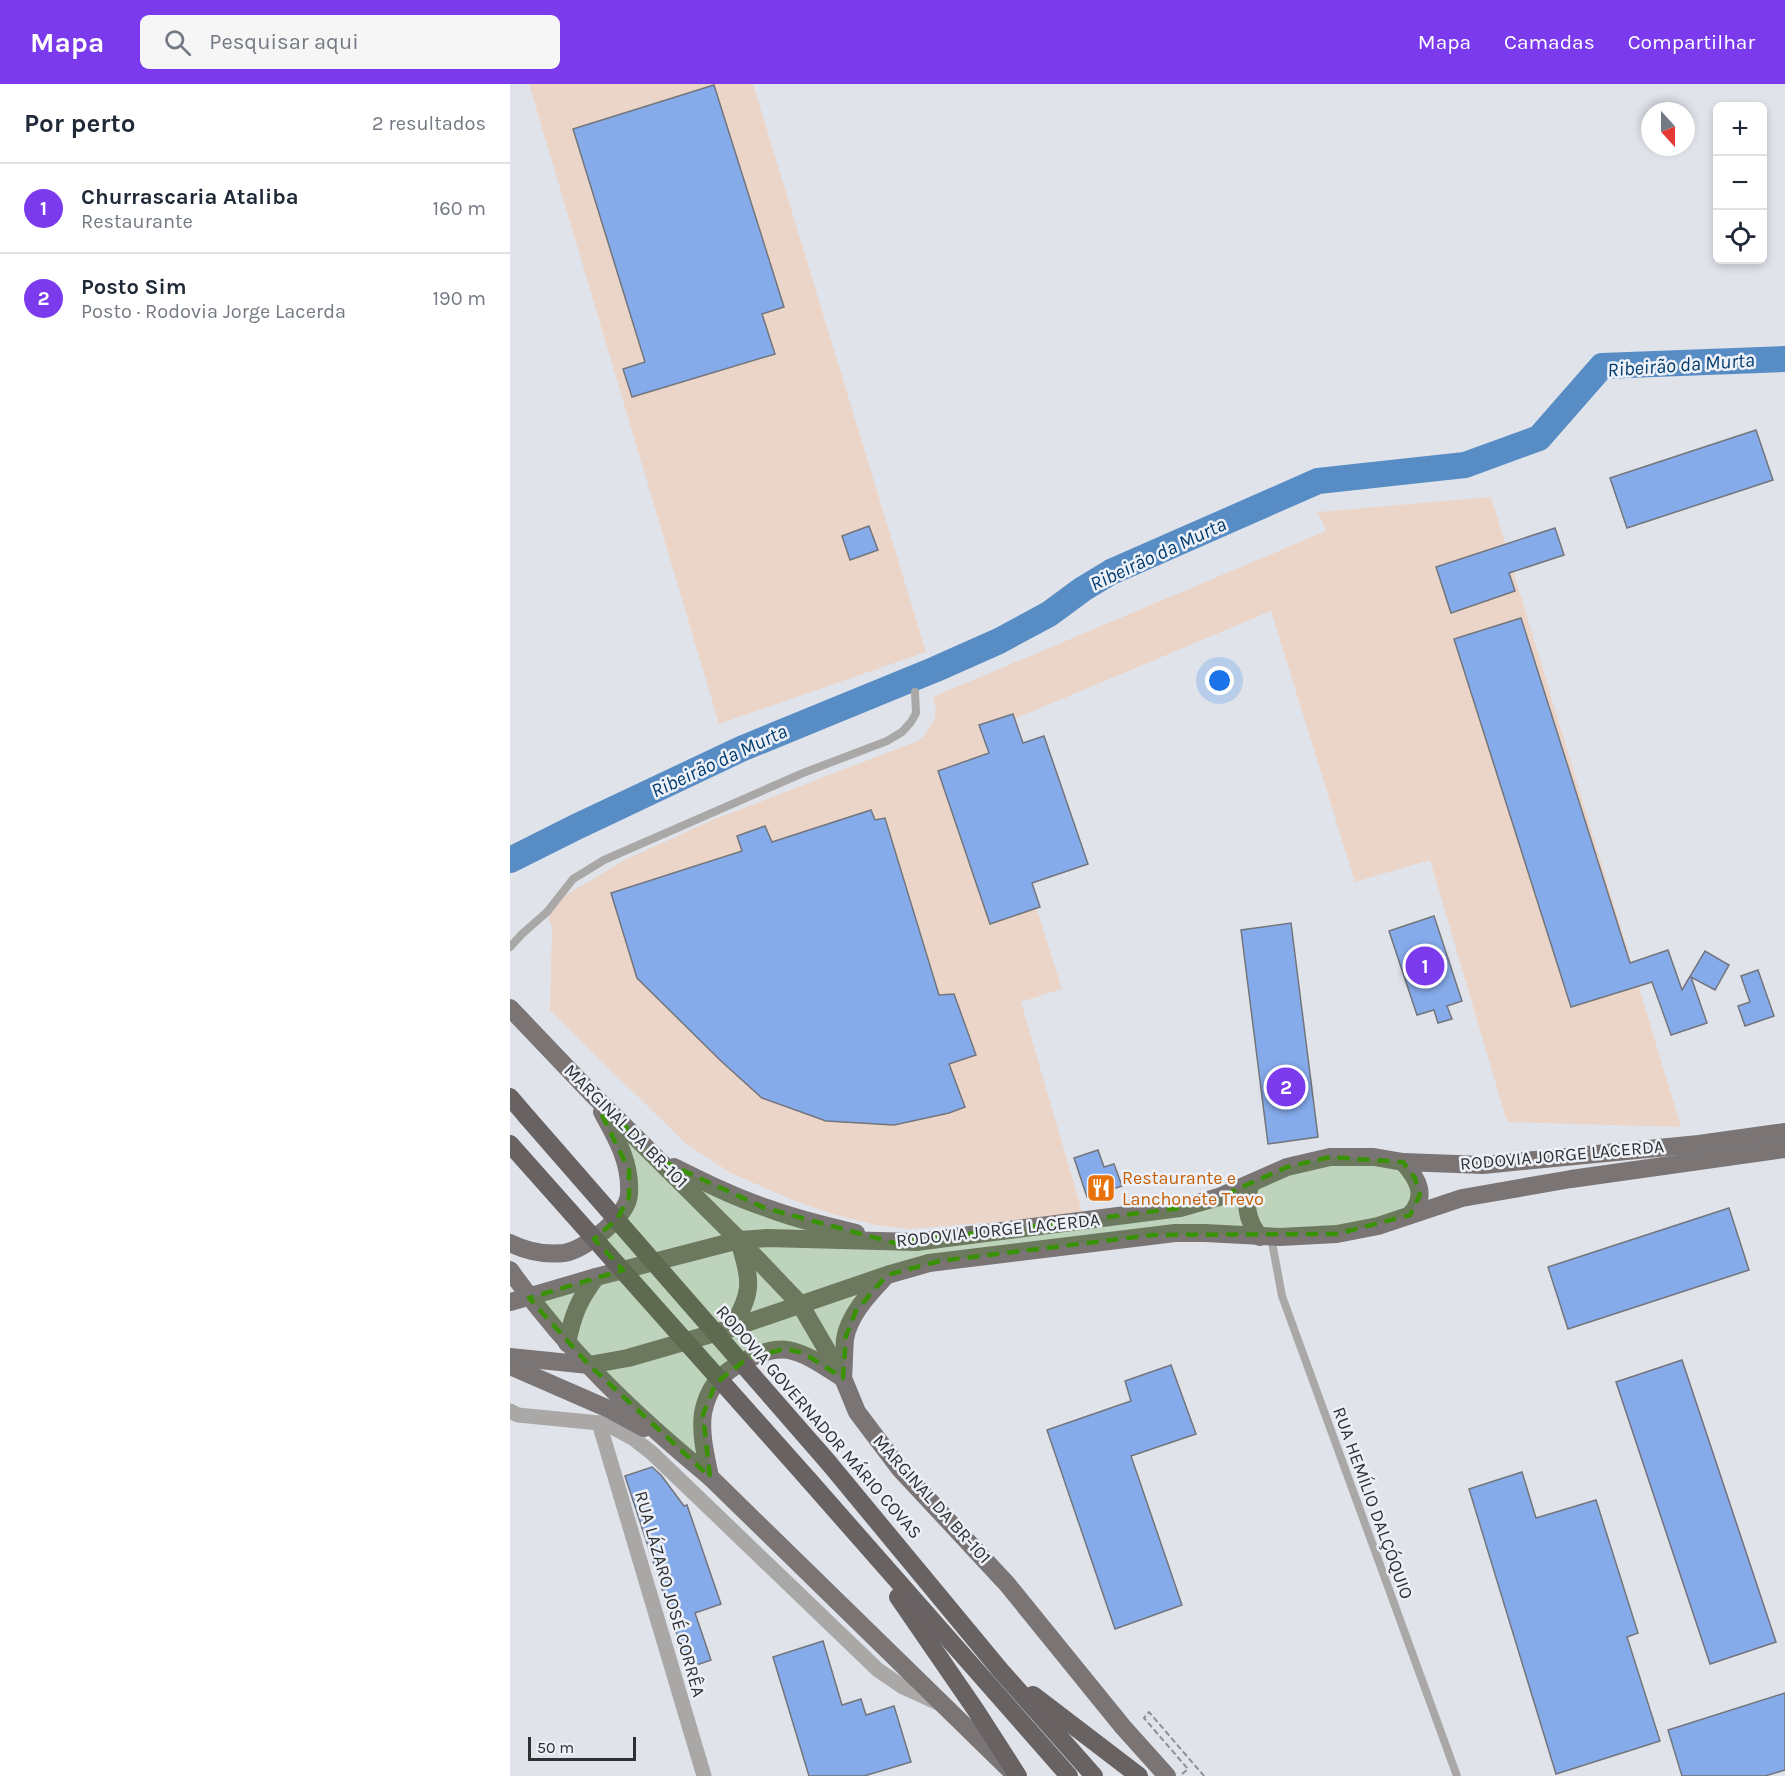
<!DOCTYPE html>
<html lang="pt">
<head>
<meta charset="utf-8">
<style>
	body { margin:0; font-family:Karla,sans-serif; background:#f6f6f7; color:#1f2937 }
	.controls { position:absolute; right:18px; top:18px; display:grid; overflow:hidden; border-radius:9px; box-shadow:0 3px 9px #0003 }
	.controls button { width:54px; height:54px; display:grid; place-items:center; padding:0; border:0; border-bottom:2px solid #e0e1e3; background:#fff; color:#1f2937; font:30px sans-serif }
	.compass { position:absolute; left:1131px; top:18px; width:54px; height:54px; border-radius:50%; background:#fff; box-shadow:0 3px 9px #0003; rotate:159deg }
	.scale { position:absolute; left:18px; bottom:15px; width:108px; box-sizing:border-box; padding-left:6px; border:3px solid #2f3033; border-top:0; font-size:16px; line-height:21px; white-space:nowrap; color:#2f3033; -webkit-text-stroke:4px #edf1f7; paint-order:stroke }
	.you { position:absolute; left:710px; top:597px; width:21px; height:21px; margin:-15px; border:4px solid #fff; border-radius:50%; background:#1a73e8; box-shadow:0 0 0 9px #1a73e833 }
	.badge { display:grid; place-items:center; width:39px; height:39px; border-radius:50%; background:#7c3aed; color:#fff; font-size:20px; font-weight:700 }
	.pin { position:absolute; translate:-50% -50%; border:3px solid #fff; box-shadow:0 2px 6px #0006 }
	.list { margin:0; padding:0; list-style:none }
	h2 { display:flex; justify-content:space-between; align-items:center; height:78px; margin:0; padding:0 24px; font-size:26px }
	h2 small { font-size:20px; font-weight:400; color:#747a83 }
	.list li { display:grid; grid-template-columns:39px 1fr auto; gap:18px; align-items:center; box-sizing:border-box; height:90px; padding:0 24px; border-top:2px solid #e0e1e3 }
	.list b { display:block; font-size:22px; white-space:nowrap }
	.list p { margin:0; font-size:20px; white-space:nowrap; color:#747a83 }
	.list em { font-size:20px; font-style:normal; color:#747a83 }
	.icon { flex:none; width:33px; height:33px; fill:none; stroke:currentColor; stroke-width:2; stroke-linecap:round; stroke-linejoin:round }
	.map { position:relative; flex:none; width:1275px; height:1692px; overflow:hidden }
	header { display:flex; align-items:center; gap:36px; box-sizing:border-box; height:84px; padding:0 30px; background:#7c3aed; color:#fff }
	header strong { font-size:28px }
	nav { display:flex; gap:33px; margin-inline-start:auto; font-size:21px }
	.search { width:420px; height:54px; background:#f6f6f7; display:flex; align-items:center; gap:15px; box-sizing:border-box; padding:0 21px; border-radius:9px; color:#747a83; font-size:22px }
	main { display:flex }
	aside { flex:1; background:#fff }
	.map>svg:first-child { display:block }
</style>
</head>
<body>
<header>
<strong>Mapa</strong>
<div class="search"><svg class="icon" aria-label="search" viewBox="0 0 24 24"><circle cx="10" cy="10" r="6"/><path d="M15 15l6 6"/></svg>Pesquisar aqui</div>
<nav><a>Mapa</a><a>Camadas</a><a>Compartilhar</a></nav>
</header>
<main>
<aside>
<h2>Por perto<small>2 resultados</small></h2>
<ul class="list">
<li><span class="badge">1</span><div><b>Churrascaria Ataliba</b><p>Restaurante</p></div><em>160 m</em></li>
<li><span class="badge">2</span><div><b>Posto Sim</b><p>Posto · Rodovia Jorge Lacerda</p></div><em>190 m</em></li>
</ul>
</aside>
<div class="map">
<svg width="1275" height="1692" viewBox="0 0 1275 1692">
	<rect width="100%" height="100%" fill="#e0e4ea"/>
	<!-- industrial -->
	<g fill="#ebd5c9">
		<polygon points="19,0 243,0 416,568 209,640"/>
		<polygon points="981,413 1171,1043 997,1038 920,776 845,798 761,527 471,649 552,905 511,918 573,1131 399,1145 366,1141 323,1130 280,1115 221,1089 176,1060 40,926 42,845 36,823 113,777 200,737 405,658 413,653 424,637 426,625 423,613 816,447 808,428"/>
	</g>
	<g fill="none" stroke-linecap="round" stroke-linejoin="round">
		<!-- river -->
		<polyline stroke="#588cc5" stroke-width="26" points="0,776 66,743 231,665 426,585 489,557 539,530 573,505 601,488 808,397 955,381 1029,354 1092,282 1275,275"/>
	</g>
	<!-- building -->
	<g fill="#86abeb" stroke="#72757b" stroke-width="1.5">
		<polygon points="204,1 274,223 252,230 265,270 122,313 113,285 135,278 63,45"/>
		<polygon points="1246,346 1263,396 1117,444 1100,394"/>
		<polygon points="359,442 368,466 340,476 332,452"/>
		<polygon points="1045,444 1054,471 999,489 1005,507 941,529 926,483"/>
		<polygon points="1011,534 1120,879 1158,866 1172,906 1195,867 1219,881 1205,906 1181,893 1197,939 1161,951 1142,898 1061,923 944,555"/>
		<polygon points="503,630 513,659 534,652 578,780 522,799 530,823 480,840 428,687 479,669 469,641"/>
		<polygon points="361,726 365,736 375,734 429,911 444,910 466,971 439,980 455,1023 439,1029 384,1041 316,1037 252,1014 211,977 127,894 101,809 232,767 227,752 255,742 262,758"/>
		<polygon points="924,832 952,917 937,922 942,935 928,939 924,926 907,931 879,847"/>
		<polygon points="781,839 808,1053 758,1060 731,846"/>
		<polygon points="1248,886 1264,932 1235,942 1228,922 1240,918 1231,892"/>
		<polygon points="588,1066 594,1083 604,1080 612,1102 577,1113 564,1074"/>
		<polygon points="1219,1124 1239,1186 1058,1245 1038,1183"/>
		<polygon points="1172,1276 1266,1558 1200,1580 1106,1298"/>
		<polygon points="661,1281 686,1350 621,1372 672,1521 605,1545 537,1346 621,1317 615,1297"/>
		<polygon points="142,1383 151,1391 174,1422 177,1421 211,1520 185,1529 201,1576 178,1584 115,1392"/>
		<polygon points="1012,1388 1026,1434 1086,1416 1128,1549 1117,1553 1150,1657 1046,1690 959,1405"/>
		<polygon points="313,1557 332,1621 351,1615 356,1631 384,1622 401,1678 354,1692 299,1692 263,1573"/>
		<polygon points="1275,1609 1275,1686 1255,1692 1172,1692 1158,1646"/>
	</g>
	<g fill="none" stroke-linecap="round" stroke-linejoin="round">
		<!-- path -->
		<polyline stroke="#8c8f94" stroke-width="2" stroke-dasharray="6 3" stroke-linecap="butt" points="672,1690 678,1685 634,1634 639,1628 694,1692"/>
		<!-- lane -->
		<g stroke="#aaa7a7" stroke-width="8">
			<polyline points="0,863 12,850 37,828 63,795 94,776 293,689 377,657 392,648 401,638 406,629 405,608"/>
			<polyline points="761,1153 772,1212 947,1692"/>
		</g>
		<!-- street -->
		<g stroke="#aaa7a7" stroke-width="15">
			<polyline points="0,1327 8,1331 89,1339 104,1344 124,1355 142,1369 368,1586 393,1603 428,1619"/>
			<polyline points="89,1339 194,1692"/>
		</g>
		<!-- primary -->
		<g stroke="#7a7475" stroke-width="18">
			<polyline points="0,924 81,1009 229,1156 290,1220 333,1294 347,1328 390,1385 497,1500 613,1643 657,1692"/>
			<path d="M893 1078C908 1095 918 1112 900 1131"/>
			<path d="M164 1083C194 1098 224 1113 257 1124 286 1135 316 1142 346 1149"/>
			<path d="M741 1099C734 1119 736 1136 750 1153"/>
			<path d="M0 1159C16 1167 35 1171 54 1169 75 1166 118 1132 119 1110 121 1079 107 1055 92 1028"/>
			<path d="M0 1186C55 1265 126 1332 200 1393L499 1685"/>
			<polyline points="0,1218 86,1193 229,1156 257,1154 406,1158 670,1124 709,1113 777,1083 820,1073 864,1073 893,1078 973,1081 1189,1060 1275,1048"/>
			<path d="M222 1244C242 1207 242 1201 230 1160"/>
			<path d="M57 1259C63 1231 68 1217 86 1193"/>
			<polyline points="0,1273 79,1281 118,1274 222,1244 377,1191 419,1179 665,1149 695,1149 770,1153 827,1150 868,1142 952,1114 1061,1095 1275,1065"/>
			<polyline points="0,1282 101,1326 134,1344"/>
			<path d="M333 1294C334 1281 334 1267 335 1255 339 1231 358 1211 374 1194"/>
			<path d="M200 1393C196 1373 190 1350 193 1329 195 1319 199 1308 205 1300 219 1282 256 1262 278 1266 298 1270 314 1282 331 1293"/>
		</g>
		<!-- highway -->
		<g stroke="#696263" stroke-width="18">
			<polyline points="0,1013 17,1033"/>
			<polyline points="318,1378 491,1587 584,1692"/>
			<polyline points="298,1395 559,1692"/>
			<polyline points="388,1513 465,1625 508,1692"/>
			<polyline points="523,1611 629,1692"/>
		</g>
		<!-- highway-bridge -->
		<g stroke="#696263" stroke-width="18">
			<polyline points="17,1033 318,1378"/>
			<polyline points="0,1060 298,1395"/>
		</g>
	</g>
	<!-- marked area -->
	<path fill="#399204" fill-opacity="0.2" stroke="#399204" stroke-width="4.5" stroke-dasharray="12 8" stroke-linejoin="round" d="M81 1009 150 1076 255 1124 385 1159 670 1124 709 1113 777 1083 820 1073 893 1078 905 1094 910 1111 900 1131 827 1150 643 1151 430 1177 377 1191 346 1227 336 1252 333 1294 293 1269 275 1265 238 1274 206 1299 193 1330 200 1393 79 1281 19 1214 113 1186 84 1155 107 1135 119 1113V1086Z"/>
	<!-- icons -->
	<defs>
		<g id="restaurant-square" transform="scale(1.5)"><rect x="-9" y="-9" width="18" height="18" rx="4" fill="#e8710a" stroke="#edf1f7"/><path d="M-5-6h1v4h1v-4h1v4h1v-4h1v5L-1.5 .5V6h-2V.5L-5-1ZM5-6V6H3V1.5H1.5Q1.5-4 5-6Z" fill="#fff"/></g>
	</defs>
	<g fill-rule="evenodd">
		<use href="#restaurant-square" x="591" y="1104"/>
	</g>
	<g text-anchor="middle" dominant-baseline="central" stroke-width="5" stroke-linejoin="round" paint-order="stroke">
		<!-- street labels -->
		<g font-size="18" fill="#2f3033" stroke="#edf1f7">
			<text transform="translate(116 1042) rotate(45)">MARGINAL DA BR-101</text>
			<text transform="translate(1052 1071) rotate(-5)">RODOVIA JORGE LACERDA</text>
			<text transform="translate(488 1146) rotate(-6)">RODOVIA JORGE LACERDA</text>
			<text transform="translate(309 1338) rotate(49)">RODOVIA GOVERNADOR MÁRIO COVAS</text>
			<text transform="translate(422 1415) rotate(48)">MARGINAL DA BR-101</text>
			<text transform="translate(863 1419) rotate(70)">RUA HEMÍLIO DALÇÓQUIO</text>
			<text transform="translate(160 1510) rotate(74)">RUA LÁZARO JOSÉ CORRÊA</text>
		</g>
		<!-- food labels -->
		<g font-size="18" fill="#c56008" stroke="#edf1f7" text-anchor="start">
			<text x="612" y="1094">Restaurante e<tspan x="612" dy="21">Lanchonete Trevo</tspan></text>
		</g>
		<!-- water labels -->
		<g font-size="20" font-style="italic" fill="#003c70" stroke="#edf1f7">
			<text transform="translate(1171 281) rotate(-4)">Ribeirão da Murta</text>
			<text transform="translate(648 470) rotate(-25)">Ribeirão da Murta</text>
			<text transform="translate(209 677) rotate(-25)">Ribeirão da Murta</text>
		</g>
	</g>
</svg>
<div class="controls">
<button>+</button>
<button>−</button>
<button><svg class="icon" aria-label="locate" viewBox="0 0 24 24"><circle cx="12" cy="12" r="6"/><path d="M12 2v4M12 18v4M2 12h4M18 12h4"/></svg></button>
</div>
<svg class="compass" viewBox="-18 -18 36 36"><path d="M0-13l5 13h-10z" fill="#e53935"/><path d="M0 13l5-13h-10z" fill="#747a83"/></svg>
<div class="scale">50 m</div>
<div class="you"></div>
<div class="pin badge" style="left:915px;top:882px">1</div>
<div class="pin badge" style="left:776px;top:1003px">2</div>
</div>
</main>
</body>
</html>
